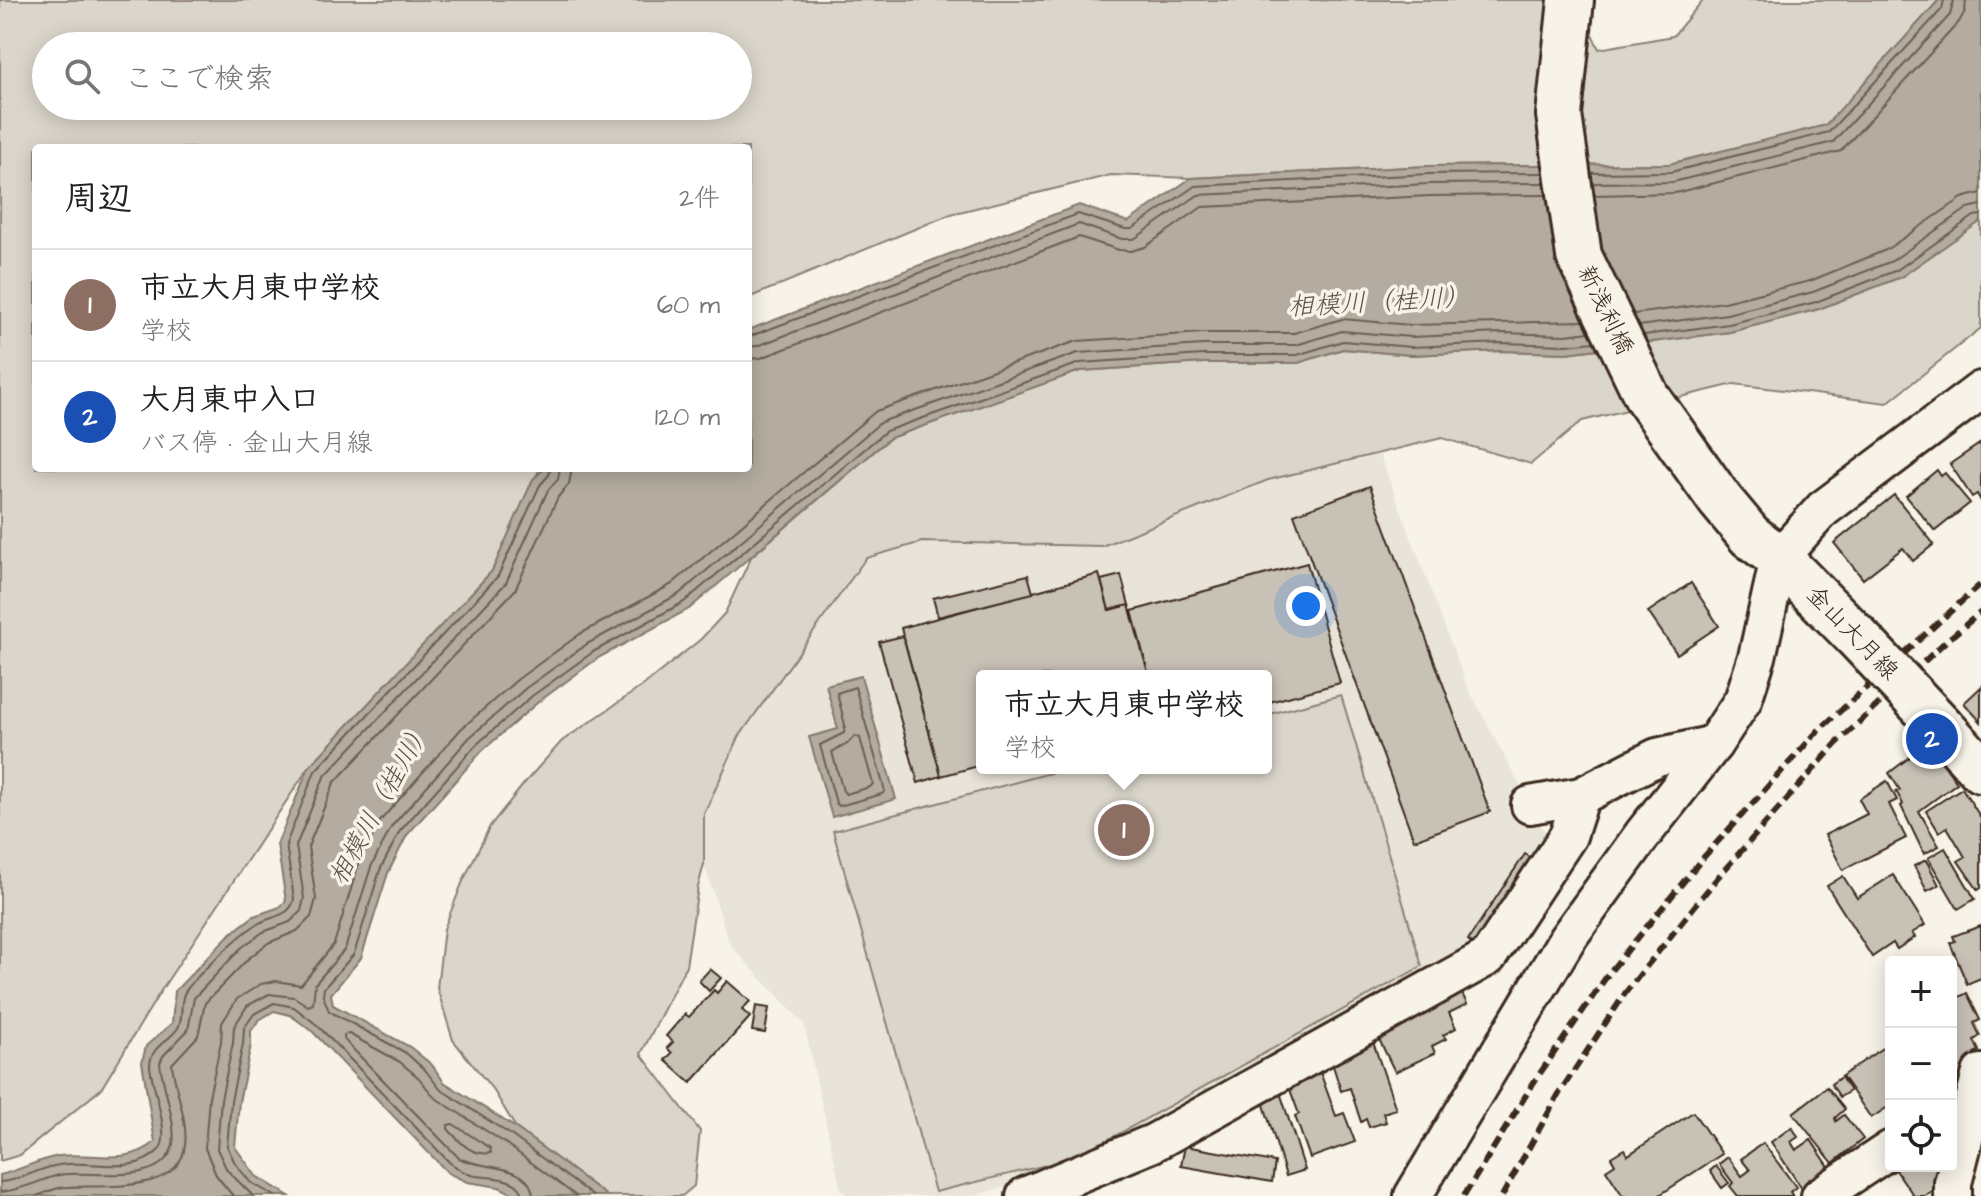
<!DOCTYPE html>
<html lang="ja">
<head>
<meta charset="utf-8">
<style>
	body { margin:0; font-family:"Architects Daughter","Klee One",sans-serif; background:#f2f2f2; color:#222 }
	.controls { position:absolute; right:24px; bottom:24px; display:grid; overflow:hidden; border-radius:8px; box-shadow:0 4px 20px #0003 }
	.controls button { width:72px; height:72px; display:grid; place-items:center; padding:0; border:0; border-bottom:2px solid #e0e0e0; background:#fff; color:#222; font:40px sans-serif }
	.you { position:absolute; left:1306px; top:606px; width:28px; height:28px; margin:-20px; border:6px solid #fff; border-radius:50%; background:#1a73e8; box-shadow:0 0 0 12px #1a73e833 }
	.badge { display:grid; place-items:center; width:52px; height:52px; border-radius:50%; background:#d1495b; color:#fff; font-size:26px; font-weight:700 }
	.pin { position:absolute; translate:-50% -50%; border:4px solid #fff; box-shadow:0 2px 8px #0006 }
	.popup { position:absolute; left:976px; top:670px; width:296px; height:104px; box-sizing:border-box; display:grid; place-content:center; border-radius:8px; background:#fff; filter:drop-shadow(0 2px 6px #0005); font-size:26px; white-space:nowrap; color:#767676 }
	.popup b { font-size:30px; color:#222 }
	.popup::after { content:''; position:absolute; left:50%; top:100%; margin-left:-16px; border:16px solid transparent; border-top-color:#fff }
	.list { margin:0; padding:0; list-style:none }
	h2 { display:flex; justify-content:space-between; align-items:center; height:104px; margin:0; padding:0 32px; font-size:34px }
	h2 small { font-size:26px; font-weight:400; color:#767676 }
	.list li { display:grid; grid-template-columns:52px 1fr auto; gap:24px; align-items:center; box-sizing:border-box; height:112px; padding:0 32px; border-top:2px solid #e0e0e0 }
	.list b { display:block; font-size:30px; white-space:nowrap }
	.list p { margin:0; font-size:26px; white-space:nowrap; color:#767676 }
	.list em { font-size:26px; font-style:normal; color:#767676 }
	.icon { flex:none; width:44px; height:44px; fill:none; stroke:currentColor; stroke-width:2; stroke-linecap:round; stroke-linejoin:round }
	.map { position:relative; flex:none; width:1981px; height:1196px; overflow:hidden }
	.search { position:absolute; background:#fff; box-shadow:0 4px 20px #0003; left:32px; top:32px; width:720px; height:88px; display:flex; align-items:center; gap:20px; box-sizing:border-box; padding:0 28px; border-radius:44px; color:#767676; font-size:30px }
	.panel { position:absolute; background:#fff; box-shadow:0 4px 20px #0003; left:32px; top:144px; width:720px; height:328px; border-radius:8px }
	.map>svg:first-child { display:block }
</style>
</head>
<body>
<div class="map">
<svg width="1981" height="1196" viewBox="0 0 1981 1196">
	<rect width="100%" height="100%" fill="#f7f3e8"/>
	<filter id="ink" filterUnits="userSpaceOnUse"><feTurbulence type="fractalNoise" baseFrequency=".0125" numOctaves="2"/><feDisplacementMap in="SourceGraphic" scale="16" xChannelSelector="R" yChannelSelector="G"/><feConvolveMatrix kernelMatrix="1 2 1 2 8 2 1 2 1" color-interpolation-filters="sRGB"/></filter>
	<g filter="url(#ink)">
		<!-- built -->
		<path fill="#e9e4d9" fill-rule="evenodd" d="M1380 455 1467 686 1552 846 1481 952 1077 1166 973 1196H848L841 1190 804 1024 730 945 704 864 703 814 739 737 866 558 922 542 1102 546 1268 480ZM982 676H1266V768H982Z"/>
		<!-- green -->
		<g fill="#dbd6cb" stroke="#8b8074" stroke-width="2" fill-rule="evenodd">
			<path d="M0 0H1576L1599 49 1673 36 1703 0H1939L1827 125 1669 164 1429 166 1191 178 1111 175 951 214 748 298V148H36V468H540L492 571 309 767 162 989 101 1089 20 1155 0 1161ZM46 46H738V106H46Z"/>
			<polygon points="1981,221 1981,328 1887,403 1734,384 1582,421 1531,464 1442,438 1268,480 1102,546 922,542 866,558 739,737 704,814 704,864 698,887 686,966 641,1054 700,1131 694,1186 682,1196 607,1196 516,1128 494,1091 453,1040 437,988 444,929 463,881 490,826 527,780 562,741 641,687 701,639 725,613 751,557 890,438 1080,371 1204,363 1298,363 1343,349 1411,355 1501,351 1567,353 1730,332 1819,309 1900,277"/>
			<polygon points="1341,695 1422,966 1075,1158 935,1192 833,831 1069,768 1266,768 1266,715"/>
		</g>
		<!-- water -->
		<g fill="#b4aca0" stroke="#84786c" stroke-width="2">
			<path d="M1939 0H1981V221L1901 277 1819 309 1730 332 1567 353 1501 351 1411 355 1343 349 1298 363H1204L1080 371 890 438 689 609 598 658 537 703 482 751 407 835 388 873 361 958 331 994 333 1005 410 1047 432 1065 444 1082 516 1128 607 1196H518L499 1187 467 1182 448 1173 312 1031 290 1015 274 1011 259 1020 251 1031V1045L239 1102 235 1147 256 1176 289 1196H0V1175C20 1170 40 1159 59 1156 92 1152 128 1166 155 1142L142 1062 146 1046 172 1023 175 991 229 935 254 916 280 907 286 901 277 844 309 767 492 571 533 479 545 468H748V330L1079 205 1128 222 1191 178 1429 166 1669 164 1826 125Z"/>
			<polygon points="861,676 896,799 832,817 809,737 838,729 826,685"/>
		</g>
		<g fill="none" stroke-linecap="round" stroke-linejoin="round">
			<!-- shore -->
			<g stroke="#6b5e52" stroke-width="2">
				<polyline points="1591,173 1671,172 1829,132 1942,9 1944,0"/>
				<polyline points="1593,183 1673,182 1833,142 1950,15 1954,0"/>
				<polyline points="1595,195 1675,193 1841,151 1959,22 1965,11 1966,0"/>
				<polyline points="1634,314 1724,302 1810,281 1886,250 1962,198 1981,193"/>
				<polyline points="1639,326 1727,314 1813,292 1892,261 1968,208 1981,205"/>
				<polyline points="1644,335 1729,324 1816,302 1897,270 1974,216 1981,215"/>
				<polyline points="748,337 1078,214 1125,229 1132,229 1195,186 1429,174 1543,173"/>
				<polyline points="748,347 757,346 1079,224 1122,239 1134,239 1198,195 1429,184 1544,183"/>
				<polyline points="748,359 761,358 1079,237 1119,250 1131,251 1145,247 1202,207 1430,196 1546,195"/>
				<polygon points="855,687 885,791 882,794 839,806 836,803 820,745 844,733 845,725 837,693"/>
				<polygon points="855,736 860,738 873,784 870,787 846,794 843,791 832,752 847,744"/>
				<path d="M453 1124 490 1148 491 1153C471 1156 461 1143 448 1129V1125Z"/>
				<path d="M0 1182C21 1181 38 1168 59 1165 90 1159 134 1177 159 1150 172 1136 151 1084 150 1066 150 1046 169 1042 178 1028 184 1017 179 1002 185 992 197 975 238 936 256 925 270 916 291 917 294 899L286 844 315 771 498 576 540 485 549 475 550 468"/>
				<path d="M0 1192C21 1191 39 1180 59 1175 88 1169 159 1188 172 1148 179 1130 162 1084 160 1063L163 1056 188 1030 194 998 241 948 263 932 290 922 301 911 304 898 296 846 324 777 506 583 548 490 558 479 560 468"/>
				<path d="M36 1196C46 1193 56 1187 66 1187 99 1184 180 1196 185 1145 188 1118 175 1091 172 1064L198 1036 205 1003 249 958 268 943 297 931 311 917 316 899 308 847 334 783 515 590 558 497 569 484 572 468"/>
				<polyline points="233,1196 216,1175 205,1148 209,1097 221,1042 222,1023 237,999 261,984 276,981 301,985 334,944 359,863 381,820 461,729 518,679 580,634 672,584 876,411 1077,341 1203,333 1294,333 1342,319 1411,325 1584,321"/>
				<polyline points="253,1196 227,1170 217,1149 221,1099 233,1043 234,1027 247,1006 269,994 294,997 308,1006 313,1004 315,984 345,949 371,867 392,826 469,738 526,688 587,644 679,594 881,422 1078,353 1203,345 1296,345 1342,331 1411,337 1501,333 1566,335 1589,332"/>
				<path d="M275 1196 250 1182 235 1163 227 1146 231 1101 243 1044 244 1028 254 1014 274 1003 294 1007 317 1025 453 1166C459 1169 465 1173 471 1175 487 1179 520 1175 523 1196"/>
				<path d="M533 1196C531 1163 481 1170 459 1158L348 1044 344 1039V1035L349 1034 400 1062 419 1078 434 1097 505 1143 576 1196"/>
				<polyline points="593,1196 511,1135 440,1089 426,1071 406,1053 329,1011 323,996 324,988 354,954 380,870 400,831 476,745 532,696 593,652 684,602 886,431 1080,363 1203,355 1297,355 1343,341 1411,347 1501,343 1567,345 1594,342"/>
			</g>
		</g>
		<!-- building -->
		<g fill="#c8c1b6" stroke="#3b2a1e" stroke-width="2">
			<polygon points="1981,443 1981,501 1977,494 1972,497 1950,464"/>
			<polygon points="1937,470 1941,476 1945,473 1970,503 1935,531 1906,496"/>
			<polygon points="1370,486 1490,812 1414,840 1294,514"/>
			<polygon points="1894,495 1934,544 1913,561 1903,548 1863,579 1834,543"/>
			<polygon points="1307,563 1340,683 1266,703 1266,676 1149,676 1132,611"/>
			<polygon points="1099,574 1109,610 1129,605 1149,676 982,676 982,765 941,776 901,628"/>
			<polygon points="1028,575 1033,593 938,617 933,598"/>
			<polygon points="1121,575 1129,605 1109,610 1101,580"/>
			<polygon points="1691,583 1719,626 1677,654 1648,612"/>
			<polygon points="903,636 941,776 918,783 879,642"/>
			<polygon points="1981,687 1981,722 1964,703"/>
			<polygon points="1928,743 1957,783 1919,811 1939,846 1924,854 1901,806 1903,804 1896,791 1900,790 1889,773"/>
			<polygon points="1887,781 1897,800 1889,804 1906,838 1843,870 1825,835 1867,814 1859,799"/>
			<polygon points="1962,788 1981,818 1981,888 1978,890 1958,861 1965,857 1947,827 1939,832 1926,811"/>
			<polygon points="1945,848 1975,899 1958,909 1928,858"/>
			<polygon points="1525,854 1538,862 1480,949 1468,940"/>
			<polygon points="1926,860 1939,885 1927,891 1914,866"/>
			<polygon points="1893,875 1925,925 1912,933 1915,937 1897,949 1893,943 1872,957 1827,886 1843,876 1857,898"/>
			<polygon points="1981,926 1981,978 1967,984 1950,943 1955,941 1953,936"/>
			<polygon points="710,969 721,978 709,991 699,981"/>
			<polygon points="727,981 750,1001 742,1010 750,1017 691,1083 665,1060 672,1053 667,1048 673,1042 666,1036 685,1014 689,1017 714,990 717,993"/>
			<polygon points="1460,989 1467,1004 1449,1013 1456,1028 1443,1035 1446,1039 1432,1046 1435,1053 1395,1072 1377,1035 1437,1006 1435,1000"/>
			<polygon points="1967,993 1980,1020 1974,1023 1980,1036 1974,1040 1979,1051 1974,1053 1977,1059 1974,1068 1957,1077 1951,1066 1951,1001"/>
			<polygon points="756,1006 769,1008 765,1033 752,1031"/>
			<polygon points="1372,1039 1396,1109 1383,1113 1386,1122 1369,1127 1366,1119 1361,1122 1350,1088 1341,1091 1329,1053"/>
			<polygon points="1888,1044 1891,1048 1891,1105 1871,1118 1842,1076"/>
			<polygon points="1320,1072 1336,1116 1344,1113 1355,1142 1310,1158 1295,1116 1299,1114 1288,1084"/>
			<polygon points="1841,1077 1850,1091 1840,1097 1831,1084"/>
			<polygon points="1827,1087 1845,1109 1835,1118 1836,1121 1844,1115 1863,1139 1833,1163 1793,1113"/>
			<polygon points="1279,1089 1305,1170 1286,1176 1261,1095"/>
			<polygon points="1693,1112 1722,1154 1658,1196 1623,1196 1606,1170 1615,1164 1611,1157 1624,1149 1628,1155"/>
			<polygon points="1792,1127 1798,1137 1791,1142 1796,1150 1811,1140 1830,1168 1804,1192 1771,1142"/>
			<polygon points="1763,1143 1796,1187 1790,1192 1793,1196 1738,1196 1730,1186 1733,1183 1719,1164 1728,1157 1742,1176 1750,1170 1741,1159"/>
			<polygon points="1185,1146 1275,1162 1272,1182 1181,1166"/>
			<polygon points="1716,1166 1729,1183 1722,1188 1710,1171"/>
			<polygon points="1893,1166 1947,1166 1944,1185 1925,1196 1914,1196"/>
		</g>
		<g fill="none" stroke-linecap="round" stroke-linejoin="round">
			<!-- minor casing -->
			<g stroke="#3b2a1e" stroke-width="42">
				<g id="minor">
					<polyline points="1530,805 1581,796 1657,757 1714,744"/>
					<polyline points="1025,1196 1153,1143 1488,957 1568,836 1581,796"/>
					<polyline points="1413,1196 1567,939 1643,834 1714,744 1743,700 1757,657 1779,558 1823,509 1981,390"/>
					<polyline points="1820,1196 1891,1149"/>
					<polyline points="1953,1196 1953,1183 1981,1073"/>
				</g>
			</g>
			<!-- major casing -->
			<g stroke="#3b2a1e" stroke-width="50">
				<g id="major">
					<polyline points="1571,0 1559,115 1579,256 1647,397 1720,500 1750,536 1779,558 1855,635"/>
					<polyline points="1942,727 1981,770"/>
				</g>
			</g>
			<!-- minor -->
			<use href="#minor" stroke="#f7f3e8" stroke-width="36"/>
			<!-- major -->
			<use href="#major" stroke="#f7f3e8" stroke-width="44"/>
			<!-- rail -->
			<g stroke="#3b2a1e" stroke-width="6" stroke-dasharray="12 6" stroke-linecap="butt">
				<polyline points="1464,1196 1534,1082 1609,973 1702,859 1818,731 1981,584"/>
				<polyline points="1502,1196 1560,1092 1626,992 1718,877 1836,744 1946,641 1981,612"/>
			</g>
			<!-- major-bridge casing -->
			<g stroke="#3b2a1e" stroke-width="50" stroke-linecap="butt">
				<polyline id="major-bridge" points="1855,635 1942,727"/>
			</g>
			<!-- major-bridge -->
			<use href="#major-bridge" stroke="#f7f3e8" stroke-width="44"/>
		</g>
	</g>
	<g text-anchor="middle" dominant-baseline="central" stroke-width="7" stroke-linejoin="round" paint-order="stroke">
		<!-- street labels -->
		<g font-size="24" fill="#3b2a1e" stroke="#f7f3e8">
			<text transform="translate(1605 310) rotate(64)">新浅利橋</text>
			<text transform="translate(1852 633) rotate(46)">金山大月線</text>
		</g>
		<!-- water labels -->
		<g font-size="26" font-style="italic" fill="#5f5145" stroke="#f7f3e8">
			<text transform="translate(1379 302) rotate(-3)">相模川（桂川）</text>
			<text transform="translate(380 803) rotate(-61)">相模川（桂川）</text>
		</g>
	</g>
</svg>
<div class="controls">
<button>+</button>
<button>−</button>
<button><svg class="icon" aria-label="locate" viewBox="0 0 24 24"><circle cx="12" cy="12" r="6"/><path d="M12 2v4M12 18v4M2 12h4M18 12h4"/></svg></button>
</div>
<div class="you"></div>
<div class="pin badge" style="left:1124px;top:830px;background:#8d6e63">1</div>
<div class="popup"><b>市立大月東中学校</b>学校</div>
<div class="pin badge" style="left:1932px;top:739px;background:#1a4fb4">2</div>
<div class="search"><svg class="icon" aria-label="search" viewBox="0 0 24 24"><circle cx="10" cy="10" r="6"/><path d="M15 15l6 6"/></svg>ここで検索</div>
<section class="panel">
<h2>周辺<small>2件</small></h2>
<ul class="list">
<li><span class="badge" style="background:#8d6e63">1</span><div><b>市立大月東中学校</b><p>学校</p></div><em>60 m</em></li>
<li><span class="badge" style="background:#1a4fb4">2</span><div><b>大月東中入口</b><p>バス停 · 金山大月線</p></div><em>120 m</em></li>
</ul>
</section>
</div>
</body>
</html>
